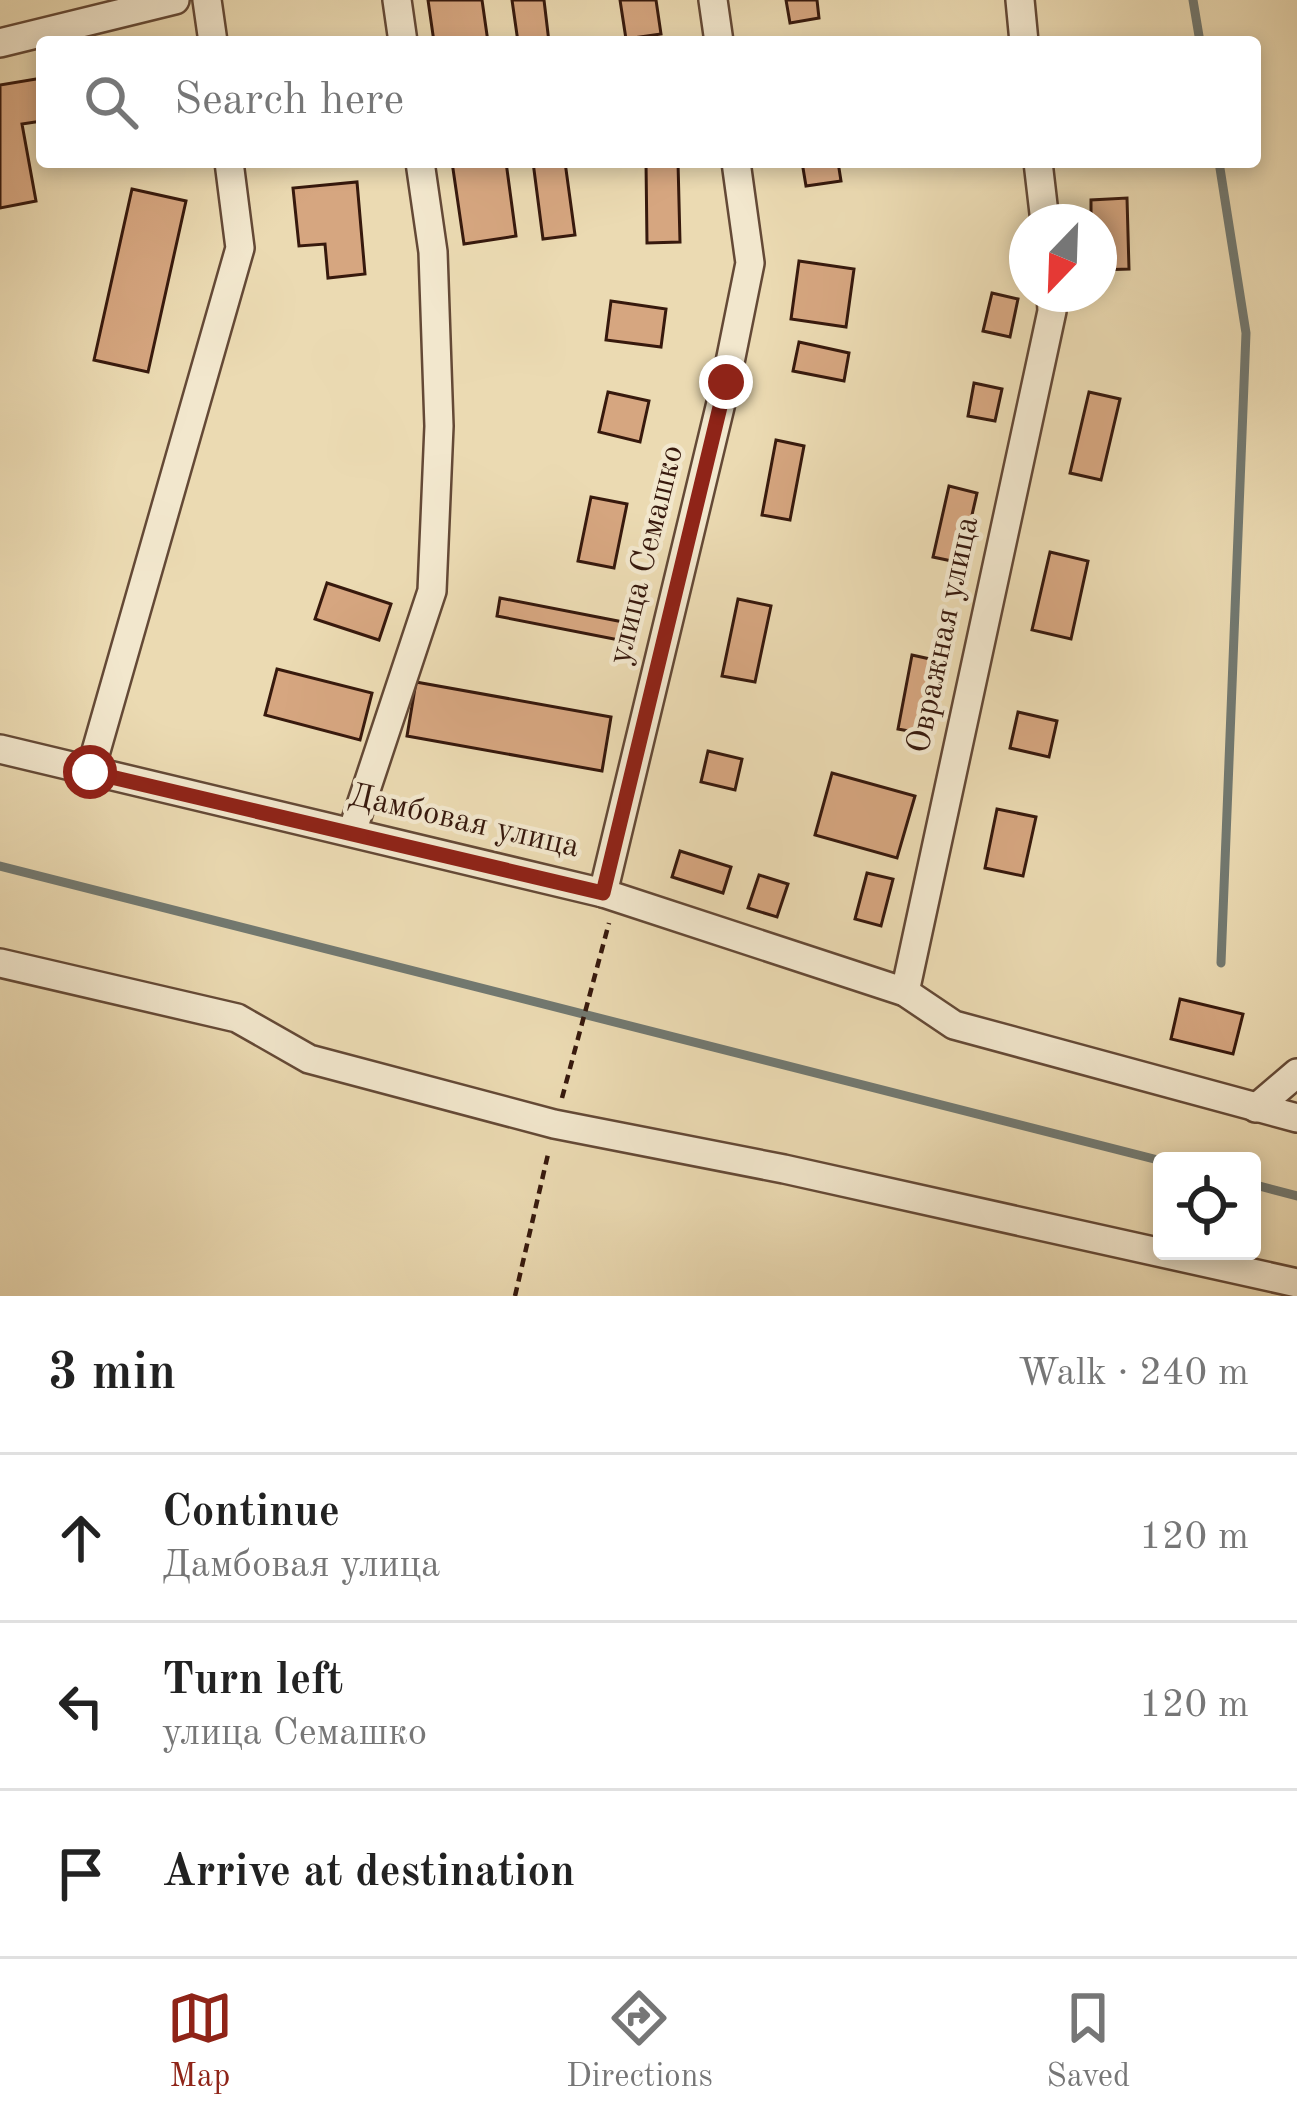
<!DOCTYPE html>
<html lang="en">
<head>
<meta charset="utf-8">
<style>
	body { margin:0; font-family:"Old Standard TT",serif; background:#f2f2f2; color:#222 }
	.controls { position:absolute; right:36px; bottom:36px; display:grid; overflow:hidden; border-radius:12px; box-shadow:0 6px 18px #0003 }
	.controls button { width:108px; height:108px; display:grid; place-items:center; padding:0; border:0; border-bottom:3px solid #e0e0e0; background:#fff; color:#222; font:60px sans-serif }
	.compass { position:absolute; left:1009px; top:204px; width:108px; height:108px; border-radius:50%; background:#fff; box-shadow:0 6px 18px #0003; rotate:203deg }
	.stop { position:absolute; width:36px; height:36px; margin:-27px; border:9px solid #8f2418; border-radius:50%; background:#fff }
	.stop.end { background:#8f2418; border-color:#fff; box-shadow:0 3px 12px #0008 }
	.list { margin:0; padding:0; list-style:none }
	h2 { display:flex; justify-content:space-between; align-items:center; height:156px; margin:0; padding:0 48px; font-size:51px }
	h2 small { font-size:39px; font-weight:400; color:#767676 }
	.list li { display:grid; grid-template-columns:78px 1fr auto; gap:36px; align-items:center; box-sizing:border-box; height:168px; padding:0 48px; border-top:3px solid #e0e0e0 }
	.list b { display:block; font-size:45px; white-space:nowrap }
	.list p { margin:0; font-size:39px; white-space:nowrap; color:#767676 }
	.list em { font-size:39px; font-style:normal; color:#767676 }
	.icon { flex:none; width:66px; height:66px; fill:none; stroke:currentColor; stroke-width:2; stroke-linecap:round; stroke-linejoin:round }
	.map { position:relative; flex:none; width:1297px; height:1296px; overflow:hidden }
	.search { position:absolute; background:#fff; box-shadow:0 6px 18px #0003; left:36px; right:36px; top:36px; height:132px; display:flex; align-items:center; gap:30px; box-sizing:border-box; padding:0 42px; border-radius:12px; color:#767676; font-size:45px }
	.sheet { height:660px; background:#fff }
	nav { display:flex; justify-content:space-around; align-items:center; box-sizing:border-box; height:168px; border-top:3px solid #e0e0e0; background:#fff; font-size:33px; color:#767676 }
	nav a { display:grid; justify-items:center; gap:6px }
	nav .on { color:#8f2418 }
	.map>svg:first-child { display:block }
</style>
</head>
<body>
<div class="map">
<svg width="1297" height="1296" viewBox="0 0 1297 1296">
	<rect width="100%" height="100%" fill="#ebdab2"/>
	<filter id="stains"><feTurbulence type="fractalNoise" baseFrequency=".00167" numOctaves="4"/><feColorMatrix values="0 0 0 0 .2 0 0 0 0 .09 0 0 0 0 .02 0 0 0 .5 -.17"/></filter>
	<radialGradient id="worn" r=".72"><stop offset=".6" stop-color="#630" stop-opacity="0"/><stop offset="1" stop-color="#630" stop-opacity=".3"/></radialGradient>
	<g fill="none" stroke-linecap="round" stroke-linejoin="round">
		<!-- stream -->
		<g stroke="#727971" stroke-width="9">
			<polyline points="1193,0 1200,42"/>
			<polyline points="1219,162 1246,333 1221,963"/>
			<polyline points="0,866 1162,1161"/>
			<polyline points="1252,1184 1297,1196"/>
		</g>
	</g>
	<!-- building -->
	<g fill="#d6a680" stroke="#37190d" stroke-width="3">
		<polygon points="428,0 482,0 488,42 434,42"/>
		<polygon points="512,0 544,0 549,42 518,42"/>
		<polygon points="620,0 656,0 661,34 626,39"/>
		<polygon points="786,0 817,0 819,18 790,23"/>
		<polygon points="42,78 42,121 22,124 36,201 0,208 0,85"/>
		<polygon points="452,162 506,162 516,236 464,244"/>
		<polygon points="533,162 565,162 575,235 543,239"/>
		<polygon points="646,162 678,162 680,242 647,243"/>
		<polygon points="802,162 838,162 841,181 806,186"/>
		<polygon points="357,182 365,274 328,278 325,244 299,246 293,188"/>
		<polygon points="132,189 186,201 148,372 94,360"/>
		<polygon points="1127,198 1129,269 1099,270 1099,222 1091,222 1091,200"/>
		<polygon points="799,261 854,269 846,327 791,319"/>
		<polygon points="992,293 1018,299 1010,337 983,331"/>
		<polygon points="611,301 666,309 661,347 606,340"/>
		<polygon points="799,342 849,353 844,381 793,371"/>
		<polygon points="974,383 1002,389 995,421 968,416"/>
		<polygon points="608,392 649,401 640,442 599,432"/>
		<polygon points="1089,392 1120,399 1101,480 1070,473"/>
		<polygon points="776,440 804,446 790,520 762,515"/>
		<polygon points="949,486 977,493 961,563 933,557"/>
		<polygon points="591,497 627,504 614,568 578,561"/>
		<polygon points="1050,552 1088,561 1071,639 1032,630"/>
		<polygon points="327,583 391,604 379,640 315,619"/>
		<polygon points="500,598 623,622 619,640 497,616"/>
		<polygon points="738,599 771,606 755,682 722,676"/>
		<polygon points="912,655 939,661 925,734 898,729"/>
		<polygon points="277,669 372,693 360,740 265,715"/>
		<polygon points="416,682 611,717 602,771 407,736"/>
		<polygon points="1018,712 1057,721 1049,757 1010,748"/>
		<polygon points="708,751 742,759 735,790 701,782"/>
		<polygon points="832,773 915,796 897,858 815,835"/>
		<polygon points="997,809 1036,817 1023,876 985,868"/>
		<polygon points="680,851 731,867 723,893 672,877"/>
		<polygon points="867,873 893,879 881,926 855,919"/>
		<polygon points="759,875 788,884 777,917 748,908"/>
		<polygon points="1180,999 1243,1014 1233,1054 1171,1039"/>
	</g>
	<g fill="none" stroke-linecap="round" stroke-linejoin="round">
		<!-- street casing -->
		<g stroke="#644936" stroke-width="32">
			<g id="street">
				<polyline points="207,0 213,42"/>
				<polyline points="397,0 403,42"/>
				<polyline points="713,0 719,42"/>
				<polyline points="1020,0 1024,42"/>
				<polyline points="0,43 175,0"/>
				<polyline points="1038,162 1045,222"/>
				<polyline points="0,749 603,893 905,992 954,1025 1297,1118"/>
				<polyline points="90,772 240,248 229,162"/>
				<polyline points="352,832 432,591 439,426 433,252 420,162"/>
				<polyline points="603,893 726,382 750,263 736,162"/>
				<polyline points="0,963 237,1018 309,1059 554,1124 784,1169 1297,1283"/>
				<polyline points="905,992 1052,311 1051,294"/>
				<polyline points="1256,1108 1297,1073"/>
			</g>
		</g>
		<!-- path -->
		<g stroke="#37190d" stroke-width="4.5" stroke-dasharray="9 6" stroke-linecap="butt">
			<polyline points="562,1098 609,923"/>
			<polyline points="515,1296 549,1150"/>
		</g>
		<!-- street -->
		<use href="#street" stroke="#f2e7cd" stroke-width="27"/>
	</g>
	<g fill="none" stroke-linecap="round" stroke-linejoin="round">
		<!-- route -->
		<polyline stroke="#8f2418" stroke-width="15" points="90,772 603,893 726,382"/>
	</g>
	<g text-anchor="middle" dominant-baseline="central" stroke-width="9" stroke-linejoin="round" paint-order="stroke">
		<!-- street labels -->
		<g font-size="33" fill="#37190d" stroke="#f2e7cd">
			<text transform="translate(647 555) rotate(-76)">улица Семашко</text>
			<text transform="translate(944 635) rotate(-78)">Овражная улица</text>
			<text transform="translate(464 822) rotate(13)">Дамбовая улица</text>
		</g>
	</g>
	<rect width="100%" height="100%" filter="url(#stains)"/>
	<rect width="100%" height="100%" fill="url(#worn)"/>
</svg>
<div class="controls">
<button><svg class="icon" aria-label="locate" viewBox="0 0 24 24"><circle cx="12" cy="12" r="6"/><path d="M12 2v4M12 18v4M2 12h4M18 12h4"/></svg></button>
</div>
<svg class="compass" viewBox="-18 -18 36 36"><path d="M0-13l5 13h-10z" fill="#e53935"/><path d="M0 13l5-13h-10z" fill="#767676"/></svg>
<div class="stop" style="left:90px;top:772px"></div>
<div class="stop end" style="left:726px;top:382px"></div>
<div class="search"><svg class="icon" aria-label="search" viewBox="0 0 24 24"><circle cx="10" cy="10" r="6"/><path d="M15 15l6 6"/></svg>Search here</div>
</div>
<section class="sheet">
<h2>3 min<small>Walk · 240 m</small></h2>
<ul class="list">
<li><svg class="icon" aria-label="ahead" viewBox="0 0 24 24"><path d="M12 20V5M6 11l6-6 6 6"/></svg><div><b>Continue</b><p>Дамбовая улица</p></div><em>120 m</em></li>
<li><svg class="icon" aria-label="left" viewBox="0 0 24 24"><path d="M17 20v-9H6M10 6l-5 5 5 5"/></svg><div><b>Turn left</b><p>улица Семашко</p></div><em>120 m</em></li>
<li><svg class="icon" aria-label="arrive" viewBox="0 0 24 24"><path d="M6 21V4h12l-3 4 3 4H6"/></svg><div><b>Arrive at destination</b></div></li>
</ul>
</section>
<nav>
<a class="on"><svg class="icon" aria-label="map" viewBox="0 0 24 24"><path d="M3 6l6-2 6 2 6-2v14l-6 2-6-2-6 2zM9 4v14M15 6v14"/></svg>Map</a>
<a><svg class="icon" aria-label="directions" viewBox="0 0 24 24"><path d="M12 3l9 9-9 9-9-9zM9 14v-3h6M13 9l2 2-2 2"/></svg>Directions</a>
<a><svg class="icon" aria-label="saved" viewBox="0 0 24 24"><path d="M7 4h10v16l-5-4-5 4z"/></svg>Saved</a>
</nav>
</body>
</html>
